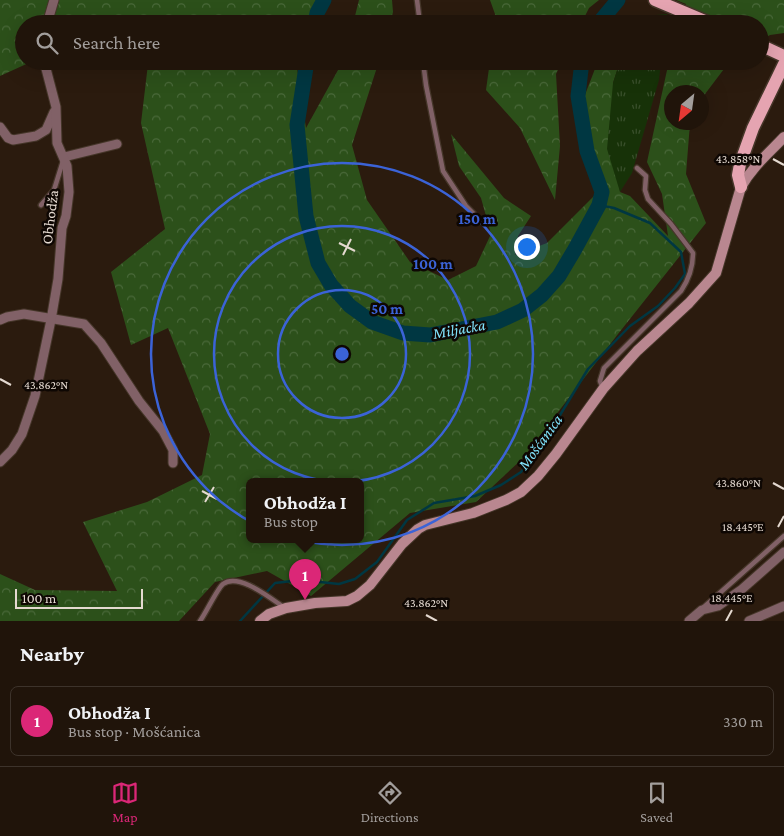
<!DOCTYPE html>
<html lang="en">
<head>
<meta charset="utf-8">
<style>
	body { margin:0; font-family:"Crimson Pro",serif; background:#281d13; color:#f1f3f6 }
	.compass { position:absolute; left:664px; top:85px; width:45px; height:45px; border-radius:50%; background:#20140a; box-shadow:0 5px 20px #0002; rotate:209deg }
	.scale { position:absolute; left:15px; bottom:12px; width:128px; box-sizing:border-box; padding-left:5px; border:2px solid #e4d9d0; border-top:0; font-size:14px; line-height:18px; white-space:nowrap; color:#e4d9d0; -webkit-text-stroke:4px #0e0703; paint-order:stroke }
	.you { position:absolute; left:526px; top:246px; width:18px; height:18px; margin:-12px; border:4px solid #fff; border-radius:50%; background:#1a73e8; box-shadow:0 0 0 8px #1a73e833 }
	.badge { display:grid; place-items:center; width:32px; height:32px; border-radius:50%; background:#db2777; color:#fff; font-size:16px; font-weight:700 }
	.pin { position:absolute; translate:-50% -41px; filter:drop-shadow(0 1px 2px #0008) }
	.pin::after { content:''; position:absolute; top:26px; width:18px; height:15px; background:inherit; clip-path:polygon(0 0,100% 0,50% 100%) }
	.popup { position:absolute; left:246px; top:478px; width:118px; height:65px; box-sizing:border-box; display:grid; place-content:center; border-radius:8px; background:#20140a; filter:drop-shadow(0 1px 4px #0005); font-size:16px; white-space:nowrap; color:#a29e9c }
	.popup b { font-size:19px; color:#f1f3f6 }
	.popup::after { content:''; position:absolute; left:50%; top:100%; margin-left:-10px; border:10px solid transparent; border-top-color:#20140a }
	.list { margin:0; padding:0; list-style:none }
	h2 { display:flex; justify-content:space-between; align-items:center; height:65px; margin:0; padding:0 20px; font-size:21px }
	h2 small { font-size:16px; font-weight:400; color:#a29e9c }
	.list li { display:grid; grid-template-columns:32px 1fr auto; gap:15px; align-items:center; box-sizing:border-box; height:70px; margin:0 10px 10px; padding:0 10px; border:1px solid #3d332b; border-radius:8px }
	.list b { display:block; font-size:19px; white-space:nowrap }
	.list p { margin:0; font-size:16px; white-space:nowrap; color:#a29e9c }
	.list em { font-size:16px; font-style:normal; color:#a29e9c }
	.icon { flex:none; width:28px; height:28px; fill:none; stroke:currentColor; stroke-width:2; stroke-linecap:round; stroke-linejoin:round }
	.map { position:relative; flex:none; width:784px; height:621px; overflow:hidden }
	.search { position:absolute; background:#20140a; box-shadow:0 5px 20px #0002; left:15px; right:15px; top:15px; height:55px; display:flex; align-items:center; gap:12px; box-sizing:border-box; padding:0 18px; border-radius:28px; color:#a29e9c; font-size:19px }
	.sheet { height:145px; background:#20140a }
	nav { display:flex; justify-content:space-around; align-items:center; box-sizing:border-box; height:70px; border-top:1px solid #3d332b; background:#20140a; font-size:14px; color:#a29e9c }
	nav a { display:grid; justify-items:center; gap:2px }
	nav .on { color:#db2777 }
	.map>svg:first-child { display:block }
</style>
</head>
<body>
<div class="map">
<svg width="784" height="621" viewBox="0 0 784 621">
	<defs>
		<pattern id="forest-crowns" width="20" height="18" patternUnits="userSpaceOnUse" patternTransform="scale(1.25)"><rect width="20" height="18" fill="#2c501a"/><path d="M2 6a3 3 0 1 1 6 0M12 15a3 3 0 1 1 6 0" fill="none" stroke="#4a693a"/></pattern>
		<pattern id="park-tufts" width="24" height="20" patternUnits="userSpaceOnUse" patternTransform="scale(1.25)"><rect width="24" height="20" fill="#173208"/><path d="M3 7l-1-3M5 7V3M7 7l1-3M15 17l-1-3M17 17v-4M19 17l1-3" fill="none" stroke="#394f2b"/></pattern>
	</defs>
	<rect width="100%" height="100%" fill="#2b1b0e"/>
	<!-- forest -->
	<g fill="url(#forest-crowns)" fill-rule="evenodd">
		<polygon points="0,0 322,0 311,24 24,24 24,61 33,61 0,76"/>
		<polygon points="359,0 392,0 393,12 390,24 353,24"/>
		<polygon points="490,0 599,0 589,8 581,24 494,24 495,14"/>
		<polygon points="676,0 784,0 784,33 770,35 760,41 760,24 679,24 686,4"/>
		<path d="M132 61H296L306 128 343 61H379L352 145 367 200 410 262 448 280 476 266 491 234 481 198 459 166 451 134 504 198 531 216 518 236 515 255 547 243 597 193 583 100 598 61H620L613 83 620 192 630 196 668 236 662 194 647 162 669 61H730L702 98V92H672V122L690 123 686 174 706 223 618 334 522 459 476 502 410 513 311 596 267 571 215 582 179 621H0V574L35 590 117 591 83 522 147 502 202 475 210 434 168 328 131 345 111 272 165 229 141 123 148 64ZM250 481H360V539H250Z"/>
		<polygon points="490,61 562,61 556,74 560,146 555,200 520,128 486,90"/>
	</g>
	<!-- park -->
	<g fill="url(#park-tufts)">
		<polygon points="667,14 666,24 636,24 644,16"/>
		<polygon points="620,61 661,61 659,80 632,173 620,192 607,149 613,83"/>
	</g>
	<g fill="none" stroke-linecap="round" stroke-linejoin="round">
		<!-- stream -->
		<polyline stroke="#003742" stroke-width="2.5" points="240,621 275,583 301,580 339,584 355,579 377,562 407,520 434,503 475,496 501,485 521,472 540,448 588,369 630,326 658,306 675,288 685,274 681,252 650,223 614,208 599,205"/>
		<!-- river -->
		<g stroke="#003742" stroke-width="15">
			<polyline points="315,24 317,13 324,0"/>
			<polyline points="598,24 618,0"/>
			<polyline points="307,61 297,125 306,216 318,263 331,285 350,306 372,322 403,333 430,335 497,322 523,310 542,295 559,276 575,249 599,205 602,192 587,151 578,96 582,61"/>
		</g>
		<!-- lane casing -->
		<g stroke="#453629" stroke-width="7">
			<g id="lane">
				<polyline points="417,0 420,24"/>
				<polyline points="423,61 426,85 443,171 466,206 474,214"/>
				<polyline points="41,205 54,190 63,161"/>
				<path d="M603 389 600 381 604 368 681 291C689 279 693 267 693 253L671 224 648 199 645 190 646 176 637 168"/>
				<polyline points="704,607 784,536"/>
				<path d="M200 621C206 613 217 589 223 584 239 572 271 599 285 608"/>
			</g>
		</g>
		<!-- street casing -->
		<g stroke="#453629" stroke-width="11">
			<g id="street">
				<polyline points="47,24 54,0"/>
				<polyline points="0,127 8,138 13,140 36,136 46,130 54,112"/>
				<polyline points="64,157 117,144"/>
				<polyline points="0,320 7,317 24,314 84,324 101,343 139,401 163,431 173,450 173,463"/>
				<polyline points="0,462 12,450 22,434 35,396 51,320 58,279 62,228 66,216 69,192 67,166 57,143 56,107 44,61"/>
				<polyline points="689,621 702,610 718,606 741,590 784,552"/>
				<polyline points="749,621 784,606"/>
			</g>
		</g>
		<!-- secondary casing -->
		<g stroke="#453629" stroke-width="12">
			<path id="secondary" d="M260 621 269 614 286 608 315 603 347 601 357 596 370 585 402 544 418 529 425 525 473 513 506 500 521 492 538 476 556 454 603 389 637 351 689 303 716 273 741 187C752 167 769 153 784 137"/>
		</g>
		<!-- primary casing -->
		<g stroke="#453629" stroke-width="15">
			<g id="primary">
				<polyline points="655,0 712,24"/>
				<polyline points="760,45 784,56"/>
				<polyline points="741,187 738,175 740,164 753,128 784,64"/>
			</g>
		</g>
		<!-- lane -->
		<use href="#lane" stroke="#816167" stroke-width="4.5"/>
		<!-- street -->
		<use href="#street" stroke="#816167" stroke-width="9"/>
		<!-- secondary -->
		<use href="#secondary" stroke="#b98790" stroke-width="10"/>
		<!-- primary -->
		<use href="#primary" stroke="#e5a4b1" stroke-width="12"/>
	</g>
	<!-- ticks -->
	<path fill="none" stroke="#e4d9d0" stroke-width="2" d="M773 159 784 165M339 243 355 251M343 255 351 239M0 379 11 385M773 483 784 489M202 491 217 499M205 502 214 487M778 527 784 516M426 615 437 621M726 621 732 610"/>
	<!-- distance rings -->
	<g fill="none" stroke="#3b63d7" stroke-width="2.5">
		<circle cx="342" cy="354" r="64"/>
		<circle cx="342" cy="354" r="128"/>
		<circle cx="342" cy="354" r="191"/>
	</g>
	<g text-anchor="middle" dominant-baseline="central" stroke-width="5" stroke-linejoin="round" paint-order="stroke">
		<!-- street labels -->
		<g font-size="15" fill="#e4d9d0" stroke="#0e0703">
			<text transform="translate(50 217) rotate(-83)">Obhodža</text>
		</g>
		<!-- water labels -->
		<g font-size="16" font-style="italic" fill="#80e2fb" stroke="#0e0703">
			<text transform="translate(459 329) rotate(-10)">Miljacka</text>
			<text transform="translate(540 442) rotate(-54)">Mošćanica</text>
		</g>
	</g>
	<g font-size="12" text-anchor="middle" fill="#e4d9d0" stroke="#0e0703" stroke-width="5" stroke-linejoin="round" paint-order="stroke">
		<text x="738" y="163">43.858°N</text>
		<text x="46" y="389">43.862°N</text>
		<text x="738" y="487">43.860°N</text>
		<text x="743" y="531">18.445°E</text>
		<text x="732" y="602">18.445°E</text>
		<text x="426" y="607">43.862°N</text>
	</g>
	<circle cx="342" cy="354" r="8" fill="#3b63d7" stroke="#0e0703" stroke-width="2.5"/>
	<g font-size="15" text-anchor="middle" font-weight="bold" fill="#3b63d7" stroke="#0e0703" stroke-width="5" stroke-linejoin="round" paint-order="stroke">
		<text x="477" y="224">150 m</text>
		<text x="433" y="269">100 m</text>
		<text x="387" y="314">50 m</text>
	</g>
</svg>
<svg class="compass" viewBox="-18 -18 36 36"><path d="M0-13l5 13h-10z" fill="#e53935"/><path d="M0 13l5-13h-10z" fill="#a29e9c"/></svg>
<div class="scale">100 m</div>
<div class="you"></div>
<div class="pin badge" style="left:305px;top:600px">1</div>
<div class="popup"><b>Obhodža I</b>Bus stop</div>
<div class="search"><svg class="icon" aria-label="search" viewBox="0 0 24 24"><circle cx="10" cy="10" r="6"/><path d="M15 15l6 6"/></svg>Search here</div>
</div>
<section class="sheet">
<h2>Nearby<small></small></h2>
<ul class="list">
<li><span class="badge">1</span><div><b>Obhodža I</b><p>Bus stop · Mošćanica</p></div><em>330 m</em></li>
</ul>
</section>
<nav>
<a class="on"><svg class="icon" aria-label="map" viewBox="0 0 24 24"><path d="M3 6l6-2 6 2 6-2v14l-6 2-6-2-6 2zM9 4v14M15 6v14"/></svg>Map</a>
<a><svg class="icon" aria-label="directions" viewBox="0 0 24 24"><path d="M12 3l9 9-9 9-9-9zM9 14v-3h6M13 9l2 2-2 2"/></svg>Directions</a>
<a><svg class="icon" aria-label="saved" viewBox="0 0 24 24"><path d="M7 4h10v16l-5-4-5 4z"/></svg>Saved</a>
</nav>
</body>
</html>
